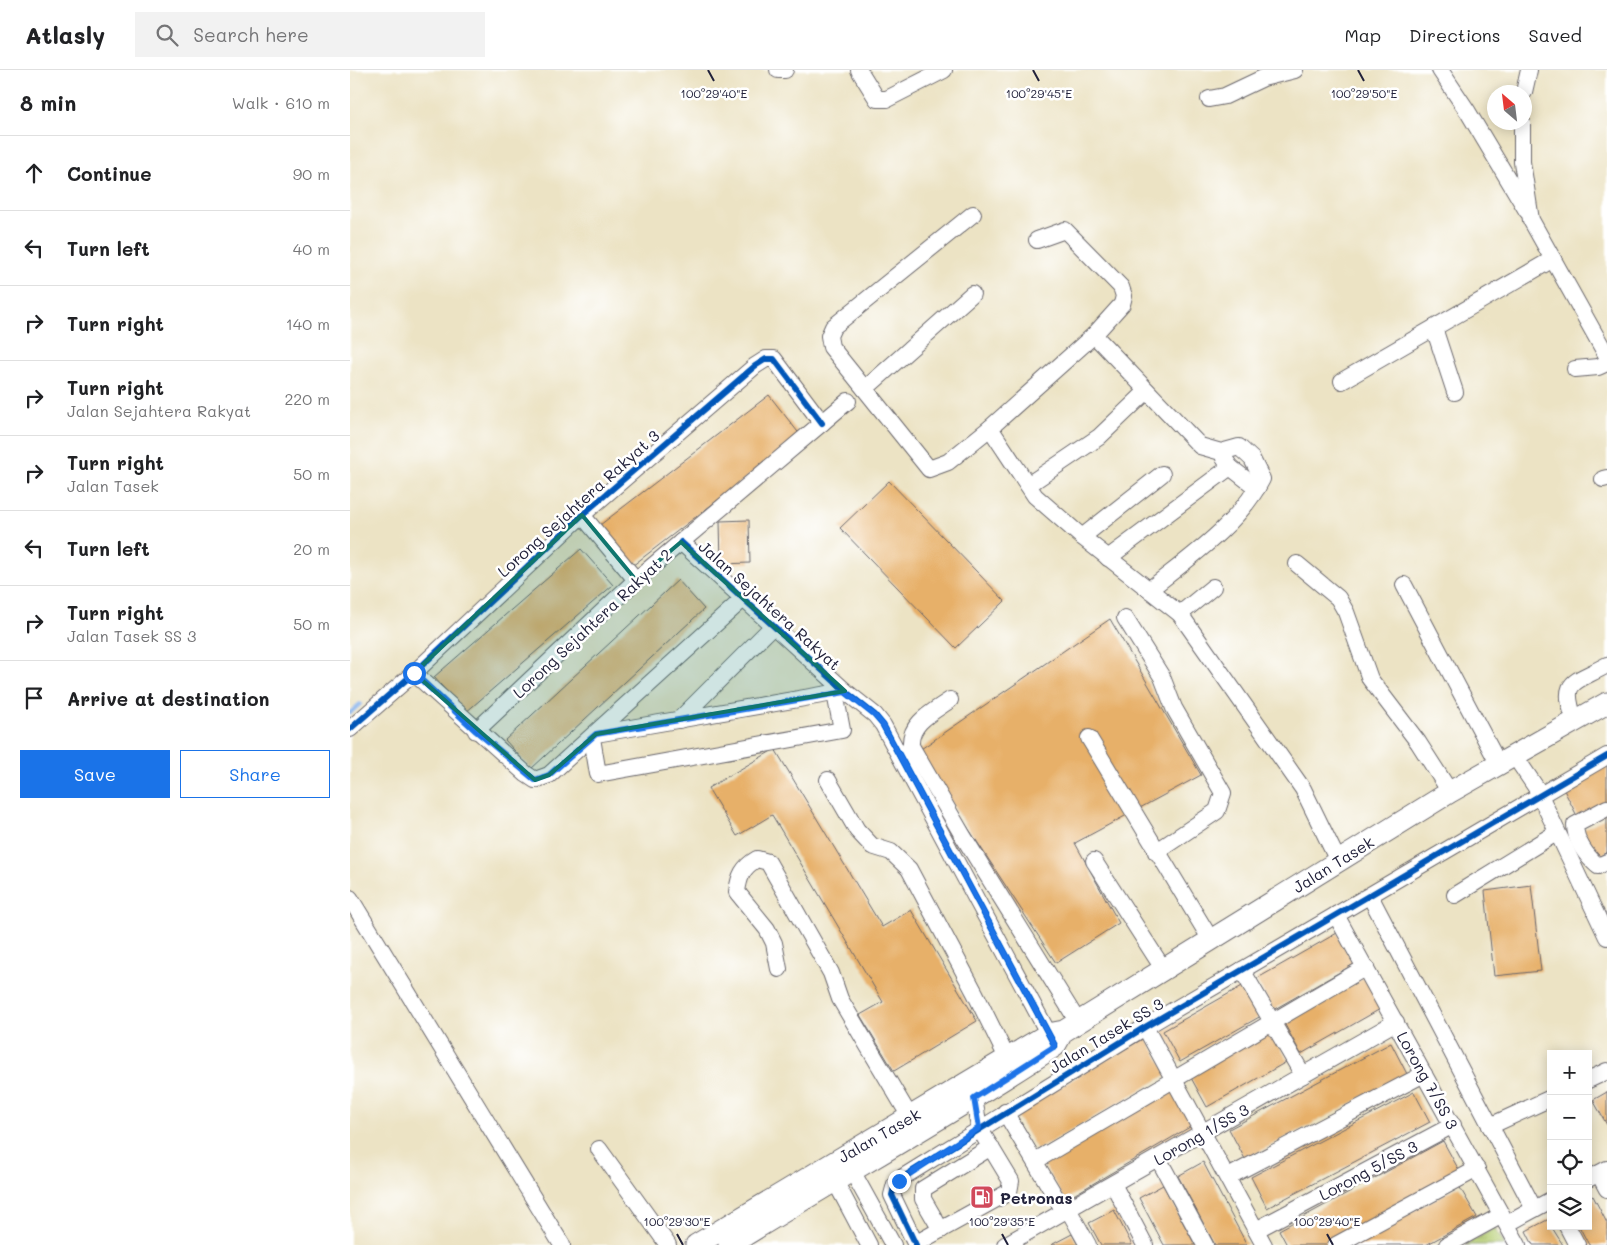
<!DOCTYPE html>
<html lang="en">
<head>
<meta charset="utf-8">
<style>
	body { margin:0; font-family:Mali,sans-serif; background:#f2f2f2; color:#202124 }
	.controls { position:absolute; right:15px; bottom:15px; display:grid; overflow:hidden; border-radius:0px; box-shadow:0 2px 12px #0003 }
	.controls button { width:45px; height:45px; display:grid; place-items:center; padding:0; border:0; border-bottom:1px solid #e0e0e0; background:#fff; color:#202124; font:25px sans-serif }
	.compass { position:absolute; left:1137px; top:15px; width:45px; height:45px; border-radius:50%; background:#fff; box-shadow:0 2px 12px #0003; rotate:332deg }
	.stop { position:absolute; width:15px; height:15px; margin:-11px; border:4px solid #1a73e8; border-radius:50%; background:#fff }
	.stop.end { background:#1a73e8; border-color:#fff; box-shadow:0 1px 5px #0008 }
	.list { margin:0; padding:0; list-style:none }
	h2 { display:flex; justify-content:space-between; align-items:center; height:65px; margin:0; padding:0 20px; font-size:21px }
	h2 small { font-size:16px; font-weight:400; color:#757577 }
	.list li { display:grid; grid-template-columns:32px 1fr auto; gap:15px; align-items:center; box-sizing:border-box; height:75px; padding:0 20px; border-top:1px solid #e0e0e0 }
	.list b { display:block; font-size:19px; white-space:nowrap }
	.list p { margin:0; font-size:16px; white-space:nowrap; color:#757577 }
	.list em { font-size:16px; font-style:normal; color:#757577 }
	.actions { display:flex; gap:10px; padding:15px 20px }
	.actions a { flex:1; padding:11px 0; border:1px solid #1a73e8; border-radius:0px; text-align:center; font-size:18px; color:#1a73e8 }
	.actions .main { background:#1a73e8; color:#fff }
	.icon { flex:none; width:28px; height:28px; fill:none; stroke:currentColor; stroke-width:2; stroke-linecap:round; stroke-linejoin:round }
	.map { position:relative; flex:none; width:1257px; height:1175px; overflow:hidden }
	header { display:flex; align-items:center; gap:30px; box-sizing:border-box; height:70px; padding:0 25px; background:#fff; border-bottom:1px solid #e0e0e0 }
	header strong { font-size:24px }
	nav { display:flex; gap:28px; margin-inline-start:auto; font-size:18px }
	.search { width:350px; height:45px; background:#f2f2f2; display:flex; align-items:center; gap:12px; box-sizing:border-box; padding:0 18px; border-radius:0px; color:#757577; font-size:19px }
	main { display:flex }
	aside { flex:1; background:#fff }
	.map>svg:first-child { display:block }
</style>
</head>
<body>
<header>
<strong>Atlasly</strong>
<div class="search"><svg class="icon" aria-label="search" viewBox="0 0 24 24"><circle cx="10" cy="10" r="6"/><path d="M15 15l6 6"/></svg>Search here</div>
<nav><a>Map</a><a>Directions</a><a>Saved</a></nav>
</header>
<main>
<aside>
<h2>8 min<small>Walk · 610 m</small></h2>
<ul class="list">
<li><svg class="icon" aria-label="ahead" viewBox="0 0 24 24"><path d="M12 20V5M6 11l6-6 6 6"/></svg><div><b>Continue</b></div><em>90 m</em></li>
<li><svg class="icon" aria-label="left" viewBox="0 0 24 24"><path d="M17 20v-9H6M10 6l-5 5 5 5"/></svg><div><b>Turn left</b></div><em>40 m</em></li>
<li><svg class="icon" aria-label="right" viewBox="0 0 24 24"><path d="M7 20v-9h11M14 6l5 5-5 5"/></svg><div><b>Turn right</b></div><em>140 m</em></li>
<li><svg class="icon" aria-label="right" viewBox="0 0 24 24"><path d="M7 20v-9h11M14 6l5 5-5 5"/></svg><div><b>Turn right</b><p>Jalan Sejahtera Rakyat</p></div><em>220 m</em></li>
<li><svg class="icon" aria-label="right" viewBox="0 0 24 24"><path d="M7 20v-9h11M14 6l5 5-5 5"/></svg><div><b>Turn right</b><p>Jalan Tasek</p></div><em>50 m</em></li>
<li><svg class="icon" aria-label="left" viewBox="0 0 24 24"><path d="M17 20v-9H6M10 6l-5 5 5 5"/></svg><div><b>Turn left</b></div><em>20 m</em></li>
<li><svg class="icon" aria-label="right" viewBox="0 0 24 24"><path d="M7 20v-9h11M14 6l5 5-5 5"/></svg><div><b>Turn right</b><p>Jalan Tasek SS 3</p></div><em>50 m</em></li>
<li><svg class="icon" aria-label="arrive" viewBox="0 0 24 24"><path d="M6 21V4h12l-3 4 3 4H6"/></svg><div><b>Arrive at destination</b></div></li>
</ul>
<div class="actions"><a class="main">Save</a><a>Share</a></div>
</aside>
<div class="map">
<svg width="1257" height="1175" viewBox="0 0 1257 1175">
	<defs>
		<pattern id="park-tufts" width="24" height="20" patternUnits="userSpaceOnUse" patternTransform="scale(1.25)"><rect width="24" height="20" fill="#b4cc70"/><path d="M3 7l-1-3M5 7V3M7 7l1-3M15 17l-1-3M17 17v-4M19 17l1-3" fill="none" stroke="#9aaf62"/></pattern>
	</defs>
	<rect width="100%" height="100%" fill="#fff"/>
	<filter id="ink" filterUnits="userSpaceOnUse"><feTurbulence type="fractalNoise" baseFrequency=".02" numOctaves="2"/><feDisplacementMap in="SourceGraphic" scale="10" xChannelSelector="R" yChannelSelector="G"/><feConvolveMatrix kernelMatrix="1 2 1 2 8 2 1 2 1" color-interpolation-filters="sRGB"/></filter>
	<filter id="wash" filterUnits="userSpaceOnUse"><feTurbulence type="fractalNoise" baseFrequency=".0096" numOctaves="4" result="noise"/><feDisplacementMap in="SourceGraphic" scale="20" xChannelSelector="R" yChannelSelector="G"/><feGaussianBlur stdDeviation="1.12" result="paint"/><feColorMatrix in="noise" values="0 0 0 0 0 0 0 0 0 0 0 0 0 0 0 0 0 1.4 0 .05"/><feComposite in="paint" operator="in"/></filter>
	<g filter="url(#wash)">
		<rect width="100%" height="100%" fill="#ece3c4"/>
		<!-- park -->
		<polygon fill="url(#park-tufts)" stroke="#6b7756" points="1145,1158 1155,1175 1115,1175"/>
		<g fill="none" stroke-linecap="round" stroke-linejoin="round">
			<!-- stream -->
			<polyline stroke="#81b0ec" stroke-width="4" points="0,643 10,634"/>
		</g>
		<g id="blocks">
			<!-- building -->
			<g fill="#e7b069">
				<polygon points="419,325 451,366 282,496 250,455"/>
				<polygon points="539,411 655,531 606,578 490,458"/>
				<polygon points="399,450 400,493 371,494 370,451"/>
				<polygon points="231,479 263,515 115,643 84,607"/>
				<polygon points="328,510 354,539 181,699 155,670"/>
				<polygon points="760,549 851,705 725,773 769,853 706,893 568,681"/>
				<polygon points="425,679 532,857 561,840 627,951 544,1001 510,945 533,932 422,745 387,766 358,718"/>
				<polygon points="1257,695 1257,730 1227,746 1213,718"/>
				<polygon points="1257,747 1257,782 1247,788 1232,760"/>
				<polygon points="1181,815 1191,901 1144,906 1135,821"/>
				<polygon points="987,863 1004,894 923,940 906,909"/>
				<polygon points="1015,907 1032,938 951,984 934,953"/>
				<polygon points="894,915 911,946 830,992 813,961"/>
				<polygon points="921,960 938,991 857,1037 840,1006"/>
				<polygon points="796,967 818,1004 687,1080 665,1043"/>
				<polygon points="1041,973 1057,1004 895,1089 879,1059"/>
				<polygon points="824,1017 845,1054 715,1130 693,1093"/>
				<polygon points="1064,1022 1080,1052 917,1138 901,1107"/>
				<polygon points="1257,1022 1257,1055 1243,1030"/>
				<polygon points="1093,1071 1110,1102 977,1175 937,1175 929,1160"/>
				<polygon points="853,1092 897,1175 865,1175 828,1106"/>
				<polygon points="813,1115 845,1175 814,1175 789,1128"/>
				<polygon points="1109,1116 1127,1147 1076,1175 1001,1175"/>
				<polygon points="1243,1126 1257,1153 1257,1175 1239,1175 1229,1156 1238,1156 1238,1129"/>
				<polygon points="764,1140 782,1175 751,1175 739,1153"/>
				<polygon points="1199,1149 1201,1156 1213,1175 1183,1175 1176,1161"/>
				<polygon points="722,1164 728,1175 701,1175"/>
			</g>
		</g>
	</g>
	<g filter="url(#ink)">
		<use href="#blocks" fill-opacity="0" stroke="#69666b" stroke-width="1"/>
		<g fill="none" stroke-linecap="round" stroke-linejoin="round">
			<!-- minor casing -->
			<g stroke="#69666b" stroke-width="18">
				<g id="minor">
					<polyline points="428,0 435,0"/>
					<polyline points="509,0 527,29 537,29 594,0"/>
					<polyline points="1090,0 1118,42 1177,141"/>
					<polyline points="1174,22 1179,0"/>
					<polyline points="859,29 875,26 913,8 945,0"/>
					<polyline points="1172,52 1172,92 1181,150 1257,286"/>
					<polyline points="623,144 483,257 479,266 481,277 579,399 598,392 640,358 744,265 772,234 774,226 771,217 715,160 687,170"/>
					<polyline points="1084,258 1105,322"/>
					<path d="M744 265 850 376 871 382 889 377 902 389 912 409C889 454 838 489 799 520"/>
					<polyline points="1225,299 1248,297 1257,293"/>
					<polyline points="992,311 1203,189"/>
					<polyline points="515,319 622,224"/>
					<polyline points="640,358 685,426 732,467 830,544 953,719 988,791"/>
					<polyline points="874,388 880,397 907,418"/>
					<polyline points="1253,409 1257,408"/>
					<polyline points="678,415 749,367 797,321"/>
					<polyline points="232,445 286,510"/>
					<polyline points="732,467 812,404"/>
					<polyline points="331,472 495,621 525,645 533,655 704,974"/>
					<polyline points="758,488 880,397"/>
					<polyline points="947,494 988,528 996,542 1020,609 1068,672 1100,722"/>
					<polyline points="1054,515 1148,693"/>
					<polyline points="830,544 863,517"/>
					<polyline points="775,548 812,607 824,638 873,723 867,741 806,782"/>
					<polyline points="64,603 176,704 185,710 199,705 393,529"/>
					<path d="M600 630C583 642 559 653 561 676L613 766 728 952"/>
					<polyline points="329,650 423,556"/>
					<path d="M1225 651C1210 609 1223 614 1257 595"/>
					<polyline points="0,659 64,603 232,445 405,296 416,289 424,289 472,353"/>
					<polyline points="126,661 286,510 498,331"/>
					<polyline points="246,664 495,621"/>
					<polyline points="242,668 248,704 492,660 485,623"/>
					<polyline points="739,668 861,870"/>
					<polyline points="1164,685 1187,719 1257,867"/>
					<polyline points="478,710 507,760 522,776 541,782 559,799 625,923 657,988"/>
					<path d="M1257 738 1225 755C1225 770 1236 786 1248 796L1257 792"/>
					<polyline points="744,791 814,900"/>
					<polyline points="1105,825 1206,763"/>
					<polyline points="1020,826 1184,1139"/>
					<polyline points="0,828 212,1175"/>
					<polyline points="986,845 1168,1175"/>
					<path d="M429 899 424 873 417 859 387 822C389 806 393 797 407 789L418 792 481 903 490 929 560 1047"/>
					<polyline points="892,900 953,1005"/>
					<polyline points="795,957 914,1175"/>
					<polyline points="1238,1010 1257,1001"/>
					<polyline points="655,1042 714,1141"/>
					<polyline points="1140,1056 1201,1028"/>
					<polyline points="249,1079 318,1175"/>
					<polyline points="808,1088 855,1175"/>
					<polyline points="685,1091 1016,897"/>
					<polyline points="501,1099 543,1175"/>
					<polyline points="1249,1104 1257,1119"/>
					<polyline points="878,1107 1074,1004"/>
					<polyline points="484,1109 519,1175"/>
					<polyline points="1238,1109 1257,1099"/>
					<polyline points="763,1114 795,1175"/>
					<polyline points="718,1139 738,1175"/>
					<polyline points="1157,1154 1201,1130"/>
					<polyline points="1217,1156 1227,1175"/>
					<polyline points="591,1160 573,1129 573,1119 641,1077"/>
					<polyline points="906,1160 1103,1055"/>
					<polyline points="565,1174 659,1122 661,1111 629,1058 624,1028"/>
					<polyline points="566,1175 542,1125 545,1114 553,1107 795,957 1257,686"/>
					<polyline points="655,1175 1046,952"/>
					<polyline points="986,1175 1127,1099"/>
					<polyline points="1097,1175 1152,1145"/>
				</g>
			</g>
			<!-- major casing -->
			<g stroke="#69666b" stroke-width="23">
				<g id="major">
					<polyline points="346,1175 698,964 714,961 1100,722 1257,633"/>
					<path d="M379 1175C487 1108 599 1046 705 976L710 967"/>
				</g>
			</g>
			<!-- minor -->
			<use href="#minor" stroke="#fff" stroke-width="16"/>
			<!-- major -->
			<use href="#major" stroke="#fff" stroke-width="21"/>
			<!-- cycleway casing -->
			<g stroke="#fff" stroke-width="9">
				<g id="cycleway">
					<polyline points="331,472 495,621 525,645 533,655 705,976"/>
					<polyline points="0,659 64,603 232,445 405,296 416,289 424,289 472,353"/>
					<polyline points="566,1175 542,1125 545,1114 553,1107 795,957 1257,686"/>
				</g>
			</g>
			<!-- cycleway -->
			<use href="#cycleway" stroke="#0057b8" stroke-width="6"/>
		</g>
	</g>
	<g fill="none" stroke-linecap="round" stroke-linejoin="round" filter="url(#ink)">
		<!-- route -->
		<polyline stroke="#1a73e8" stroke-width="6" points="64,603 126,661 185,710 199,705 246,664 495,622 524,645 533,655 705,976 624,1028 629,1058 549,1111"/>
	</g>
	<!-- marked area -->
	<path fill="#0f766e" fill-opacity="0.2" stroke="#0f766e" stroke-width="4" stroke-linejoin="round" d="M232 445 286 510 331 472 495 621 246 664 199 705 185 710 64 603Z"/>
	<!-- ticks -->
	<path fill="none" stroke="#22223b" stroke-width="2" d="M358 0 364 11M683 0 689 11M1008 0 1014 11M327 1164 333 1175M652 1164 658 1175M977 1164 983 1175"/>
	<!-- icons -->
	<defs>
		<g id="fuel-square" transform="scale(1.25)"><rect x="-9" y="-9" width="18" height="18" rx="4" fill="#d1495b" stroke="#fff"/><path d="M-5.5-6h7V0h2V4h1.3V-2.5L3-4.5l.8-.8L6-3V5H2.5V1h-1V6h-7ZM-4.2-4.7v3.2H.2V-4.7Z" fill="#fff"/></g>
	</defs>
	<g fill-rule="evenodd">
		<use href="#fuel-square" x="632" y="1127"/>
	</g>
	<g text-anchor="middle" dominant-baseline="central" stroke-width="5" stroke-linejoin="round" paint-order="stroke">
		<!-- street labels -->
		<g font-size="16" fill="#22223b" stroke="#fff">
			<text transform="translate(228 433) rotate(-42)">Lorong Sejahtera Rakyat 3</text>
			<text transform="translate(420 535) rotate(42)">Jalan Sejahtera Rakyat</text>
			<text transform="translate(242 553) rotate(-43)">Lorong Sejahtera Rakyat 2</text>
			<text transform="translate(983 794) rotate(-32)">Jalan Tasek</text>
			<text transform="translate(756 965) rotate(-31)">Jalan Tasek SS 3</text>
			<text transform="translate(1078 1010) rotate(61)">Lorong 7/SS 3</text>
			<text transform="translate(851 1064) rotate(-30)">Lorong 1/SS 3</text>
			<text transform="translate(529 1065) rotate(-30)">Jalan Tasek</text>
			<text transform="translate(1018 1100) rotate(-28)">Lorong 5/SS 3</text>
		</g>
		<!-- poi labels -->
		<g font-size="16" font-weight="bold" fill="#22223b" stroke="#fff" text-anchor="start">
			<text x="650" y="1127">Petronas</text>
		</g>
	</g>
	<g font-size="12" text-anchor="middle" fill="#22223b" stroke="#fff" stroke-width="5" stroke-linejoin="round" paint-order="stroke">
		<text x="364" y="28">100°29'40"E</text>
		<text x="689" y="28">100°29'45"E</text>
		<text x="1014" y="28">100°29'50"E</text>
		<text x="327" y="1156">100°29'30"E</text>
		<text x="652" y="1156">100°29'35"E</text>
		<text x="977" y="1156">100°29'40"E</text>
	</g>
</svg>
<div class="controls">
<button>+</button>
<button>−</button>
<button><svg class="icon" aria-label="locate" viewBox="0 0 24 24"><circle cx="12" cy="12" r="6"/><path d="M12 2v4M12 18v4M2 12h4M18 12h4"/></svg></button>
<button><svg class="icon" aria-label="layers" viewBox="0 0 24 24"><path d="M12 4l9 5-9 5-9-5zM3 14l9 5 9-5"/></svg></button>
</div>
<svg class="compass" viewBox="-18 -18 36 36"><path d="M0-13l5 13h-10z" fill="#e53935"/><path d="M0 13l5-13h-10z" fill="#757577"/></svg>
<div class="stop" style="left:64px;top:603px"></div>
<div class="stop end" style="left:549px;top:1111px"></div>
</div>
</main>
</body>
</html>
